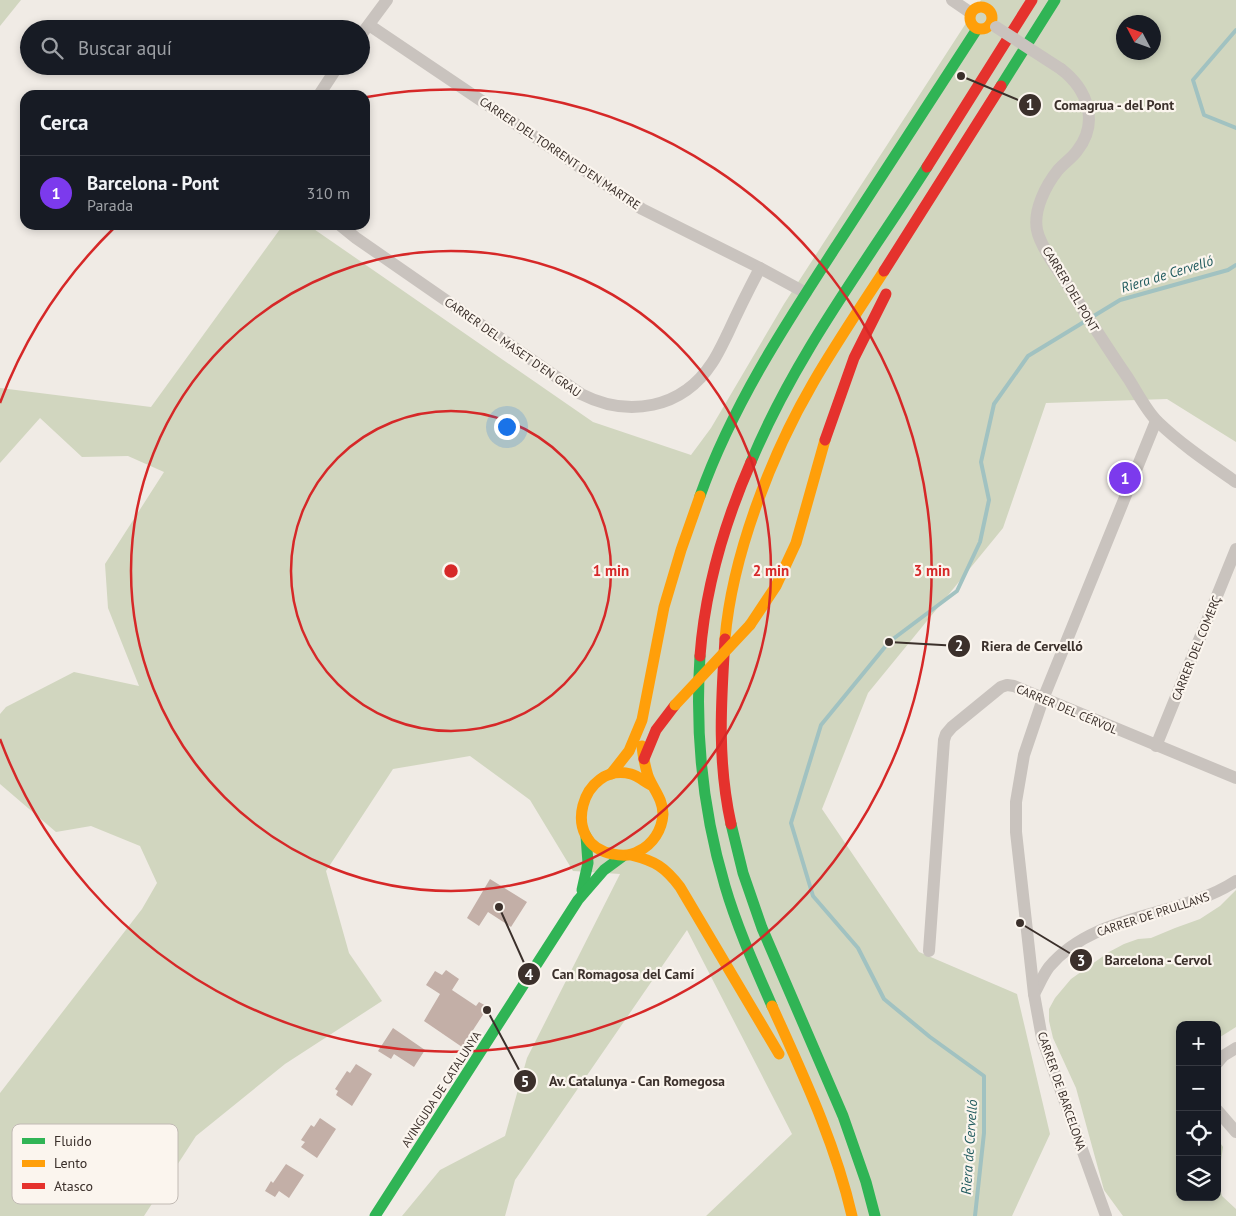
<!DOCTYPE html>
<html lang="es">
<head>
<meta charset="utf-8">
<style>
	body { margin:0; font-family:"PT Sans",sans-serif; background:#20242c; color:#f1f3f6 }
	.controls { position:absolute; right:15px; bottom:15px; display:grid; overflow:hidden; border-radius:10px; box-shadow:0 2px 8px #0003 }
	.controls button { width:45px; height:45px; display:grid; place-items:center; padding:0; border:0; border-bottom:1px solid #363941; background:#171b24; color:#f1f3f6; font:25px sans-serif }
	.compass { position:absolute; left:1116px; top:15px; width:45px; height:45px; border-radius:50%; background:#171b24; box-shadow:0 2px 8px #0003; rotate:311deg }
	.you { position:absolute; left:506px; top:426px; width:18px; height:18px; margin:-12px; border:4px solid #fff; border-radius:50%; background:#1a73e8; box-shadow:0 0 0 8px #1a73e833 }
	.badge { display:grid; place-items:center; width:32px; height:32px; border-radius:50%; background:#7c3aed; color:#fff; font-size:16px; font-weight:700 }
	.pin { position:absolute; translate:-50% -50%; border:2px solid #fff; box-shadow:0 1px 5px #0006 }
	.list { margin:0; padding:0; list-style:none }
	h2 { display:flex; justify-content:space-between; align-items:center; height:65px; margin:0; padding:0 20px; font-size:21px }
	h2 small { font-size:16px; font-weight:400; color:#9ea1a6 }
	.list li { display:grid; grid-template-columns:32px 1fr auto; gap:15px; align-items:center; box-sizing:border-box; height:75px; padding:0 20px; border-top:1px solid #363941 }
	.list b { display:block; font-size:19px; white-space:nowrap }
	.list p { margin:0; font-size:16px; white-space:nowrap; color:#9ea1a6 }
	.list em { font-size:16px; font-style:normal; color:#9ea1a6 }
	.icon { flex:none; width:28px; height:28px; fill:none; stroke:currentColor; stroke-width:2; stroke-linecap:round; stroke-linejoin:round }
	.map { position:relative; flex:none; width:1236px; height:1216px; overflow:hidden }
	.search { position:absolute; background:#171b24; box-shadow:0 2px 8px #0003; left:20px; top:20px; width:350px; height:55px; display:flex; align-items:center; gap:12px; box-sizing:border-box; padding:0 18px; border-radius:28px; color:#9ea1a6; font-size:19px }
	.panel { position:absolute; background:#171b24; box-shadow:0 2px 8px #0003; left:20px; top:90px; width:350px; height:140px; border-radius:15px }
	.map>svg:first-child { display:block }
</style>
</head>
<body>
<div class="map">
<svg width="1236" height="1216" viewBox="0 0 1236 1216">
	<rect width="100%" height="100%" fill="#f0ebe5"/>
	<!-- green -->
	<g fill="#d1d6bf" fill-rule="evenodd">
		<polygon points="0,0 21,0 0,26"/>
		<path d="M981 0H1236V442L1167 399 1046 403 1003 528 868 693 822 809 919 952 1017 994 1050 1134 1012 1216H706L792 1134 687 930 515 1180 505 1216H402L440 1170 505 1136 527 1058 620 874 573 871 530 800 470 756 393 769 326 871 349 953 382 1001 285 1064 196 1136 144 1216H0V1093L142 909 157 883 140 846 91 826 56 832 0 784V714L6 707 74 672 139 686 108 608 105 564 164 472 128 456 82 457 40 418 0 463V388L151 407 283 225H308L593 422 691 455 711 428 784 304ZM1124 22H1154V52H1124Z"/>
		<polygon points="1236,890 1236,1027 1217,1039 1217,1025 1180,1025 1180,1197 1217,1197 1217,1138 1223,1147 1218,1181 1222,1196 1236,1209 1236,1216 1123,1216 1104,1190 1076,1088 1053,1038 1049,1021 1049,1009 1055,998 1071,979 1109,952 1124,944 1138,939 1151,938 1175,928 1200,919 1220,906"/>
	</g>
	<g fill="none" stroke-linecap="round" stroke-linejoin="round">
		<!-- stream -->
		<g stroke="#a1c2c1" stroke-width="4">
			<polyline points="1236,30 1193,80 1204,115 1236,128"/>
			<polyline points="975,1216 984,1133 984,1076 930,1037 884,999 858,948 813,896 791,823 821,725 889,642 957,591 980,542 989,500 981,462 994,404 1028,356 1120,300 1228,270 1236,265"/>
		</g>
	</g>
	<!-- building -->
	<g fill="#c3afa7">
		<polygon points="490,879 527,902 511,927 488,912 479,926 467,918"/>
		<polygon points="446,970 459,979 452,990 476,1006 479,1002 488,1007 462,1047 424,1021 440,994 426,985 435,971 442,975"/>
		<polygon points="393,1028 425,1050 414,1067 394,1054 391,1059 378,1051"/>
		<polygon points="356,1064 372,1074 352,1106 336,1095 338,1091 335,1089 347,1071 350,1073"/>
		<polygon points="320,1118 336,1129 317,1158 301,1147 305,1142 301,1140 311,1125 314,1127"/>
		<polygon points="286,1164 304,1175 289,1198 279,1191 275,1197 265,1191 271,1181 273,1183"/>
	</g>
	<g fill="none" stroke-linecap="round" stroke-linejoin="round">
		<!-- street -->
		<g stroke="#c9c3be" stroke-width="12">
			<polyline points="952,0 971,13"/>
			<polyline points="369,25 642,209 760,268"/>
			<polyline points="361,35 387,0"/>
			<path d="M1061 69C1087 89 1100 122 1077 151 1072 158 1064 163 1058 170 1046 185 1033 210 1037 230 1040 245 1055 266 1064 279 1085 313 1106 346 1128 378 1137 392 1147 412 1158 422 1182 445 1209 463 1236 482"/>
			<polyline points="319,95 338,66"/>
			<path d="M340 225 356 238 581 394C628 418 682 409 712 363 718 354 723 343 728 333 738 311 749 289 760 268L806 293"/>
			<polyline points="1156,746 1236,549"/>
			<polyline points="929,951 944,740 946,734 952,727 1001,687 1007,685 1014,686 1236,778"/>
			<path d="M1034 994C1039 985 1043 975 1049 967 1096 911 1178 919 1236 881"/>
			<polyline points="1217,1063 1223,1056 1236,1048"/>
			<polyline points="1217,1110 1236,1132"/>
			<polyline points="1106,1216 1042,1038 1034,994 1016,832 1016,802 1024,755 1043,699 1156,421"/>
		</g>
		<!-- fast -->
		<g stroke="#30b455" stroke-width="11">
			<polyline points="1001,86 1055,0"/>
			<path d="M751 462C795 356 865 264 927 167"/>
			<path d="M700 496C732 406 785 325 837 245 884 173 930 101 977 29"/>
			<path d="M700 656C695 733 703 812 725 886 737 927 755 967 772 1006"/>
			<polyline points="731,824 743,873 762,928 843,1116 866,1182 875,1216"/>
			<polyline points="582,890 588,863 586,836"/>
			<polyline points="375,1216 578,900 604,870 623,856"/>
		</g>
		<!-- slow -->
		<g stroke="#ff9f0a" stroke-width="11">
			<circle cx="981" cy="18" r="11"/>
			<polyline points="750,625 776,586 796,543 825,440"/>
			<path d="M725 639C732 556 771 455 813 383 835 345 860 308 884 271"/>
			<path d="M642 746C643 756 645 766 648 776 653 789 663 799 663 814 662 830 653 844 639 851 631 856 622 856 613 854 558 844 582 761 631 774 638 776 645 782 651 785"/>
			<polyline points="611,774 629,751 642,720 664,607 681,550 700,496"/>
			<path d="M631 855C655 861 665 867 680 887L779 1054"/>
			<path d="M772 1006C803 1075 835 1142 852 1216"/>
		</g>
		<!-- jam -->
		<g stroke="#e5322d" stroke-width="11">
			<polyline points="927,167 1032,0"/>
			<polyline points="884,271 1001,86"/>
			<polyline points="825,440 854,358 886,294"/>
			<path d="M725 639C721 703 717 760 731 824"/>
			<path d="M700 656C705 589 724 524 751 462"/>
			<polyline points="644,759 656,730 675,705"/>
		</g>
		<!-- street-bridge -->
		<polyline stroke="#c9c3be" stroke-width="12" points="996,27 1061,69"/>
		<!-- slow-bridge -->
		<polyline stroke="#ff9f0a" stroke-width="11" points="675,705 750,625"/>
	</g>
	<!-- distance rings -->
	<g fill="none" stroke="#d62828" stroke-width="2.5">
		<circle cx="451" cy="571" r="160"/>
		<circle cx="451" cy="571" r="320"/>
		<path d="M0 403A481 481 0 0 1 114 228M367 97A481 481 0 1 1 0 739"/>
	</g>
	<g text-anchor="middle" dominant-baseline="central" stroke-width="4.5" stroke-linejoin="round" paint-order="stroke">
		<!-- street labels -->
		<g font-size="12" fill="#3b302b" stroke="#fbf5ee">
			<text transform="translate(560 153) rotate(34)">CARRER DEL TORRENT D'EN MARTRE</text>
			<text transform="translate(1071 289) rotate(59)">CARRER DEL PONT</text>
			<text transform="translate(513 347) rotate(35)">CARRER DEL MASET D'EN GRAU</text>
			<text transform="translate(1196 648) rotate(-68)">CARRER DEL COMERÇ</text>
			<text transform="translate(1067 709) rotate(23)">CARRER DEL CÉRVOL</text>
			<text transform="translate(1153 914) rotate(-18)">CARRER DE PRULLANS</text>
			<text transform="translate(441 1089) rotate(-57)">AVINGUDA DE CATALUNYA</text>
			<text transform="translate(1062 1091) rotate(71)">CARRER DE BARCELONA</text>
		</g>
		<!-- water labels -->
		<g font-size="14" font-style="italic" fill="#1f5a5e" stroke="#fbf5ee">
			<text transform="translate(1167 274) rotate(-17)">Riera de Cervelló</text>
			<text transform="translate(969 1147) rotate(-86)">Riera de Cervelló</text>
		</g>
	</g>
	<!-- legend -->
	<rect x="12" y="1124" width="166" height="80" rx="8" fill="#fbf5ee" stroke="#c1bab4" stroke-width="1"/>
	<rect x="22" y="1138" width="23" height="6" fill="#30b455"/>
	<rect x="22" y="1160" width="23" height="7" fill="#ff9f0a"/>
	<rect x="22" y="1183" width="23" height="6" fill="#e5322d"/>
	<g font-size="14" fill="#3b302b">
		<text x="54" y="1146">Fluido</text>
		<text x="54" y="1168">Lento</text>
		<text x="54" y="1191">Atasco</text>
	</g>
	<circle cx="451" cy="571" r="8" fill="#d62828" stroke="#fbf5ee" stroke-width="2.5"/>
	<g font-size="15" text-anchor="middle" font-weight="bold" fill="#d62828" stroke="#fbf5ee" stroke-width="4.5" stroke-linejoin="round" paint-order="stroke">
		<text x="611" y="576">1 min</text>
		<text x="771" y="576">2 min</text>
		<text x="932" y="576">3 min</text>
	</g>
	<!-- callouts -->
	<path fill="none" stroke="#3b302b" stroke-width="2" d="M961 76L1030 105M889 642L959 646M1020 923L1081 960M499 907L529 974M487 1010L525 1081"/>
	<g fill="#3b302b" stroke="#fbf5ee" stroke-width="2">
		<circle cx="961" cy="76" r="5"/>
		<circle cx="889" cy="642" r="5"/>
		<circle cx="1020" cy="923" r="5"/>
		<circle cx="499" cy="907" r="5"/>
		<circle cx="487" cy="1010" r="5"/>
		<circle cx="1030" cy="105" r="12"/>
		<circle cx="959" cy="646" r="12"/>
		<circle cx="1081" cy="960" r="12"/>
		<circle cx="529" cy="974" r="12"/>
		<circle cx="525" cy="1081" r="12"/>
	</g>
	<g font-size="15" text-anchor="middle" font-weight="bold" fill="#fff">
		<text x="1030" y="110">1</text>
		<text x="959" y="651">2</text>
		<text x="1081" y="966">3</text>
		<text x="529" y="980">4</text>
		<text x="525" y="1087">5</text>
	</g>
	<g font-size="14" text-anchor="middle" font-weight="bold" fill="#3b302b" stroke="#fbf5ee" stroke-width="4.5" stroke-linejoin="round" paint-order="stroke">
		<text x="1114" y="110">Comagrua - del Pont</text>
		<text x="1032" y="651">Riera de Cervelló</text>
		<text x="1158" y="965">Barcelona - Cervol</text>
		<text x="623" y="979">Can Romagosa del Camí</text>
		<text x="637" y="1086">Av. Catalunya - Can Romegosa</text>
	</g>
</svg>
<div class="controls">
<button>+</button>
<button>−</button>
<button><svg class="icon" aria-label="locate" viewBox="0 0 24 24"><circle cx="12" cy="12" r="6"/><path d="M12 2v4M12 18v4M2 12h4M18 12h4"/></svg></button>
<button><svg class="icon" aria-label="layers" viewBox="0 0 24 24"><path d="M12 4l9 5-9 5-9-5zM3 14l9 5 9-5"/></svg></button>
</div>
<svg class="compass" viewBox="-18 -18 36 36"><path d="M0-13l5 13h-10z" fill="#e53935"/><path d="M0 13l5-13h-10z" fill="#9ea1a6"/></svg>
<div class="you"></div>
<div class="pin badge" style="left:1125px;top:478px">1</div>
<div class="search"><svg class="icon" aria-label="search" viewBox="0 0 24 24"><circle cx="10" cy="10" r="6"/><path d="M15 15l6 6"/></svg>Buscar aquí</div>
<section class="panel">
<h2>Cerca<small></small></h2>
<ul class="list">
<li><span class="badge">1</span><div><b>Barcelona - Pont</b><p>Parada</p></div><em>310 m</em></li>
</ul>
</section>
</div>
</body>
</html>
